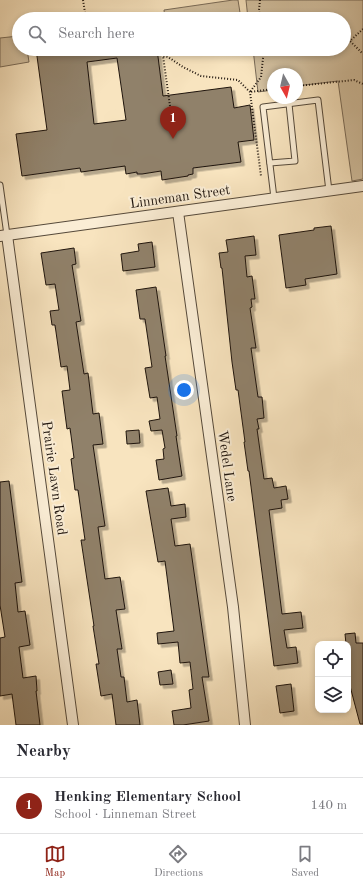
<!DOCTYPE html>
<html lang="en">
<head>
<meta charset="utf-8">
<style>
	body { margin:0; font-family:"Old Standard TT",serif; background:#f2f2f3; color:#2b2b33 }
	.controls { position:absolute; right:12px; bottom:12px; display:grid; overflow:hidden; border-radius:8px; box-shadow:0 2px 6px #0003 }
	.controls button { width:36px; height:36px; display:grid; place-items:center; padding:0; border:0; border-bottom:1px solid #e1e1e2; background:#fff; color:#2b2b33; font:20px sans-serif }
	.compass { position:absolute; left:267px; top:68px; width:36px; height:36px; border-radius:50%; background:#fff; box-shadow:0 2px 6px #0003; rotate:172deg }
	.you { position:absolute; left:184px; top:390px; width:14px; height:14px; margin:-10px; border:3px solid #fff; border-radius:50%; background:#1a73e8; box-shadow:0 0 0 6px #1a73e833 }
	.badge { display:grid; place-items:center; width:26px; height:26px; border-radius:50%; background:#8f2418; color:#fff; font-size:13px; font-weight:700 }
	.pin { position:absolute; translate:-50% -33px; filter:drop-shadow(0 1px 2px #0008) }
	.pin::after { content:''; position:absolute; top:21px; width:14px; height:12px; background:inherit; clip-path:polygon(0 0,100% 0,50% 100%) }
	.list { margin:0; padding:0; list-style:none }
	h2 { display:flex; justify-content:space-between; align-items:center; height:52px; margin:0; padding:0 16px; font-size:17px }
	h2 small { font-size:13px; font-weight:400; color:#7c7c81 }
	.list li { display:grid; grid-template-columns:26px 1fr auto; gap:12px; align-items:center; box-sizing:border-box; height:56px; padding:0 16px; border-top:1px solid #e1e1e2 }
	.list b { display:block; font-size:15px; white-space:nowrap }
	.list p { margin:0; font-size:13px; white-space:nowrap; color:#7c7c81 }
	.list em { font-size:13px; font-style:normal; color:#7c7c81 }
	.icon { flex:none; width:22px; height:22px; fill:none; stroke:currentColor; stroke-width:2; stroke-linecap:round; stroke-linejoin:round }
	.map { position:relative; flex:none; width:363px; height:725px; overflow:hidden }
	.search { position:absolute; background:#fff; box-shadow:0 2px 6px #0003; left:12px; right:12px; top:12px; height:44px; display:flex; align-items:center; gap:10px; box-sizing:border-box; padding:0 14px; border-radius:22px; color:#7c7c81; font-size:15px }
	.sheet { height:108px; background:#fff }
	nav { display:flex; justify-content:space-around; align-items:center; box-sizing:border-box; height:56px; border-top:1px solid #e1e1e2; background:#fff; font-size:11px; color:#7c7c81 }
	nav a { display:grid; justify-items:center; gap:2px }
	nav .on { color:#8f2418 }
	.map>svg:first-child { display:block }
</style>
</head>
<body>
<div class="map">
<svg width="363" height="725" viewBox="0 0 363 725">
	<defs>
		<filter id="shadow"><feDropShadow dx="3.5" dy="3.5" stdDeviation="0" flood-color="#0004"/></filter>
	</defs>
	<rect width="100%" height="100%" fill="#f8e4bf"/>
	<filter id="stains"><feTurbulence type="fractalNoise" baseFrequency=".005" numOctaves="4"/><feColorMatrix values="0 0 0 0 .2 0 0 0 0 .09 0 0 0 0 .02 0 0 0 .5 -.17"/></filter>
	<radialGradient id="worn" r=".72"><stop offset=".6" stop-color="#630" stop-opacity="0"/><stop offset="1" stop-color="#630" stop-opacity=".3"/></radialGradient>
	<!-- green -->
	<g fill="#d3c1a1" stroke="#796b58">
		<polygon points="233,0 238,0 241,19 165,19 164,10"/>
		<polygon points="246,0 363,0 363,179 352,181 338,81 297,86 297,74 273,74 273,90 258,92 253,49 344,49 344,19 248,19"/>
		<polygon points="19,36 19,49 27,49 29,62 0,67 0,38"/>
	</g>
	<!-- building -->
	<g fill="#90816a" stroke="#1f150e" fill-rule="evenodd" filter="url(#shadow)">
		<path d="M36 49H157L163 96 231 87 234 108 250 105 254 140 238 142 241 162 193 168V174L188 175V176L162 180 161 171 142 174H137V172L126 174 125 166 81 172 80 168 22 176 16 134 47 130ZM117 58 126 120 94 124 87 62Z"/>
		<polygon points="331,226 337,274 305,279 306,285 286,288 279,235 314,230 314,228"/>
		<polygon points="254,236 256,255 245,256 247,277 252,276 255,299 251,299 252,307 250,308 256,348 251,348 258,397 262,397 264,418 257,419 259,429 257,429 264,479 272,478 274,488 286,486 288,499 281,500 282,508 269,510 282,614 301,612 303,628 284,630 287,648 296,647 298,663 274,666 249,471 248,471 244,442 245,442 238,390 236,390 232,362 222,268 221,268 219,253 228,252 226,240"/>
		<polygon points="152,242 155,267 123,271 121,254 139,251 138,244"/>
		<polygon points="74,248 76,264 72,265 81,321 76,322 84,374 88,373 93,414 99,413 103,444 93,445 105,526 98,527 105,579 120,577 125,609 116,610 122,649 117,649 121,677 124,677 127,702 137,700 140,725 116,725 112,694 101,696 96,664 99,664 93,626 94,626 81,540 85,540 78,490 75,490 71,459 74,458 70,428 67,429 62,391 70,390 67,366 61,367 55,325 52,325 50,311 59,310 55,284 46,285 41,253"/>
		<polygon points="156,287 166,356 165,356 177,436 176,436 182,476 159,480 156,460 164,459 163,449 165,448 162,430 151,431 149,421 160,419 157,397 150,398 145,368 152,367 145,319 140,319 136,290"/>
		<polygon points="139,430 140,443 127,444 126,431"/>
		<polygon points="9,481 22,582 15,583 18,612 25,611 30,645 19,647 23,678 36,676 37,691 36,691 40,725 16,725 12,694 0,696 0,638 5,637 0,605 0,482"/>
		<polygon points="168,488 171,506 185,504 186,517 171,519 175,546 190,544 209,677 202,677 209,721 183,725 174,725 172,711 191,708 189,690 193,689 190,662 180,663 178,642 158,644 157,633 174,631 165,561 158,562 146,491"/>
		<polygon points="355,633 356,643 363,643 363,724 360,724 350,686 348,664 348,644 349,644 346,644 345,634"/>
		<polygon points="171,670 173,684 160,685 158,672"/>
		<polygon points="291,684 294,711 280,713 276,686"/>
	</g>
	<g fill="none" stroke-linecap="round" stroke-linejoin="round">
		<!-- lane casing -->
		<g stroke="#55493a" stroke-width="7">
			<g id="lane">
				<polyline points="270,163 295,161 289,104"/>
				<polyline points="0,185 7,235"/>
				<polyline points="274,198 263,107 318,100 329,191"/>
			</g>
		</g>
		<!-- street casing -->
		<g stroke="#55493a" stroke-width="12">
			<g id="street">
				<polyline points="178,212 233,607 245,725"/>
				<polyline points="7,235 73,725"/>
				<polyline points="0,236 363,186"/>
			</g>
		</g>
		<!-- path -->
		<g stroke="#1f150e" stroke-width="2" stroke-dasharray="1 2" stroke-linecap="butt">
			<polyline points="83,0 86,19"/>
			<polyline points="260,0 259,10 260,19"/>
			<polyline points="161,19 164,19"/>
			<polyline points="363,29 350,41 363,54"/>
			<polyline points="167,49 168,57"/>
			<polyline points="264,49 261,77 250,92 273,89"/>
			<polyline points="297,86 354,80 363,84"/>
			<polyline points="170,106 163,56 168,57 183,67 201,76 238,80 250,92 261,176"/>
		</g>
		<!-- lane -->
		<use href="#lane" stroke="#faedd5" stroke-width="5"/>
		<!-- street -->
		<use href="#street" stroke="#faedd5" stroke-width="10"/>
	</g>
	<g text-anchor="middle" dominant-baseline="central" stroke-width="4" stroke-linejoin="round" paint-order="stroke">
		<!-- street labels -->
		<g font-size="14" fill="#1f150e" stroke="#faedd5">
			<text transform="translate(180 197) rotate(-8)">Linneman Street</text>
			<text transform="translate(227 466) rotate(82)">Wedel Lane</text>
			<text transform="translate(54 478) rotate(82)">Prairie Lawn Road</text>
		</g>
	</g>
	<rect width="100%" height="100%" filter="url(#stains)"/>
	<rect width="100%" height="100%" fill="url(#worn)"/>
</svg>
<div class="controls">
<button><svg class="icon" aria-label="locate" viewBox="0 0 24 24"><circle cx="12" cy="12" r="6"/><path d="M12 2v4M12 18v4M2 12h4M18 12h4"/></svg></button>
<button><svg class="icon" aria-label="layers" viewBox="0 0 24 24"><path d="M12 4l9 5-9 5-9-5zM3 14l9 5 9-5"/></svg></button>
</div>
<svg class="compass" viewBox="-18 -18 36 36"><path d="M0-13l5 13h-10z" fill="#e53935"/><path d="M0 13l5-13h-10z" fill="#7c7c81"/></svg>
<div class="you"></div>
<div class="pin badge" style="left:173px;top:139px">1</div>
<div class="search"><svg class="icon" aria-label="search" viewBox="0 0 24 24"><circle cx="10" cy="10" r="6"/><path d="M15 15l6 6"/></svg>Search here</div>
</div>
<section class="sheet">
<h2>Nearby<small></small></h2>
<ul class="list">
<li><span class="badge">1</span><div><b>Henking Elementary School</b><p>School · Linneman Street</p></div><em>140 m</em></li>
</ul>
</section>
<nav>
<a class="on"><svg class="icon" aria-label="map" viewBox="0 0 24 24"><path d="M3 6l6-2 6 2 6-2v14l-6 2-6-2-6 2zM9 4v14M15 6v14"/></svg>Map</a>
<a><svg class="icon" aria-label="directions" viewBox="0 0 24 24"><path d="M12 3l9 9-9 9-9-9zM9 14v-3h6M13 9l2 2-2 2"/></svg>Directions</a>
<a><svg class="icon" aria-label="saved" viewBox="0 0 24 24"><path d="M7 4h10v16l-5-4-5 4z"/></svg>Saved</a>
</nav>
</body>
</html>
